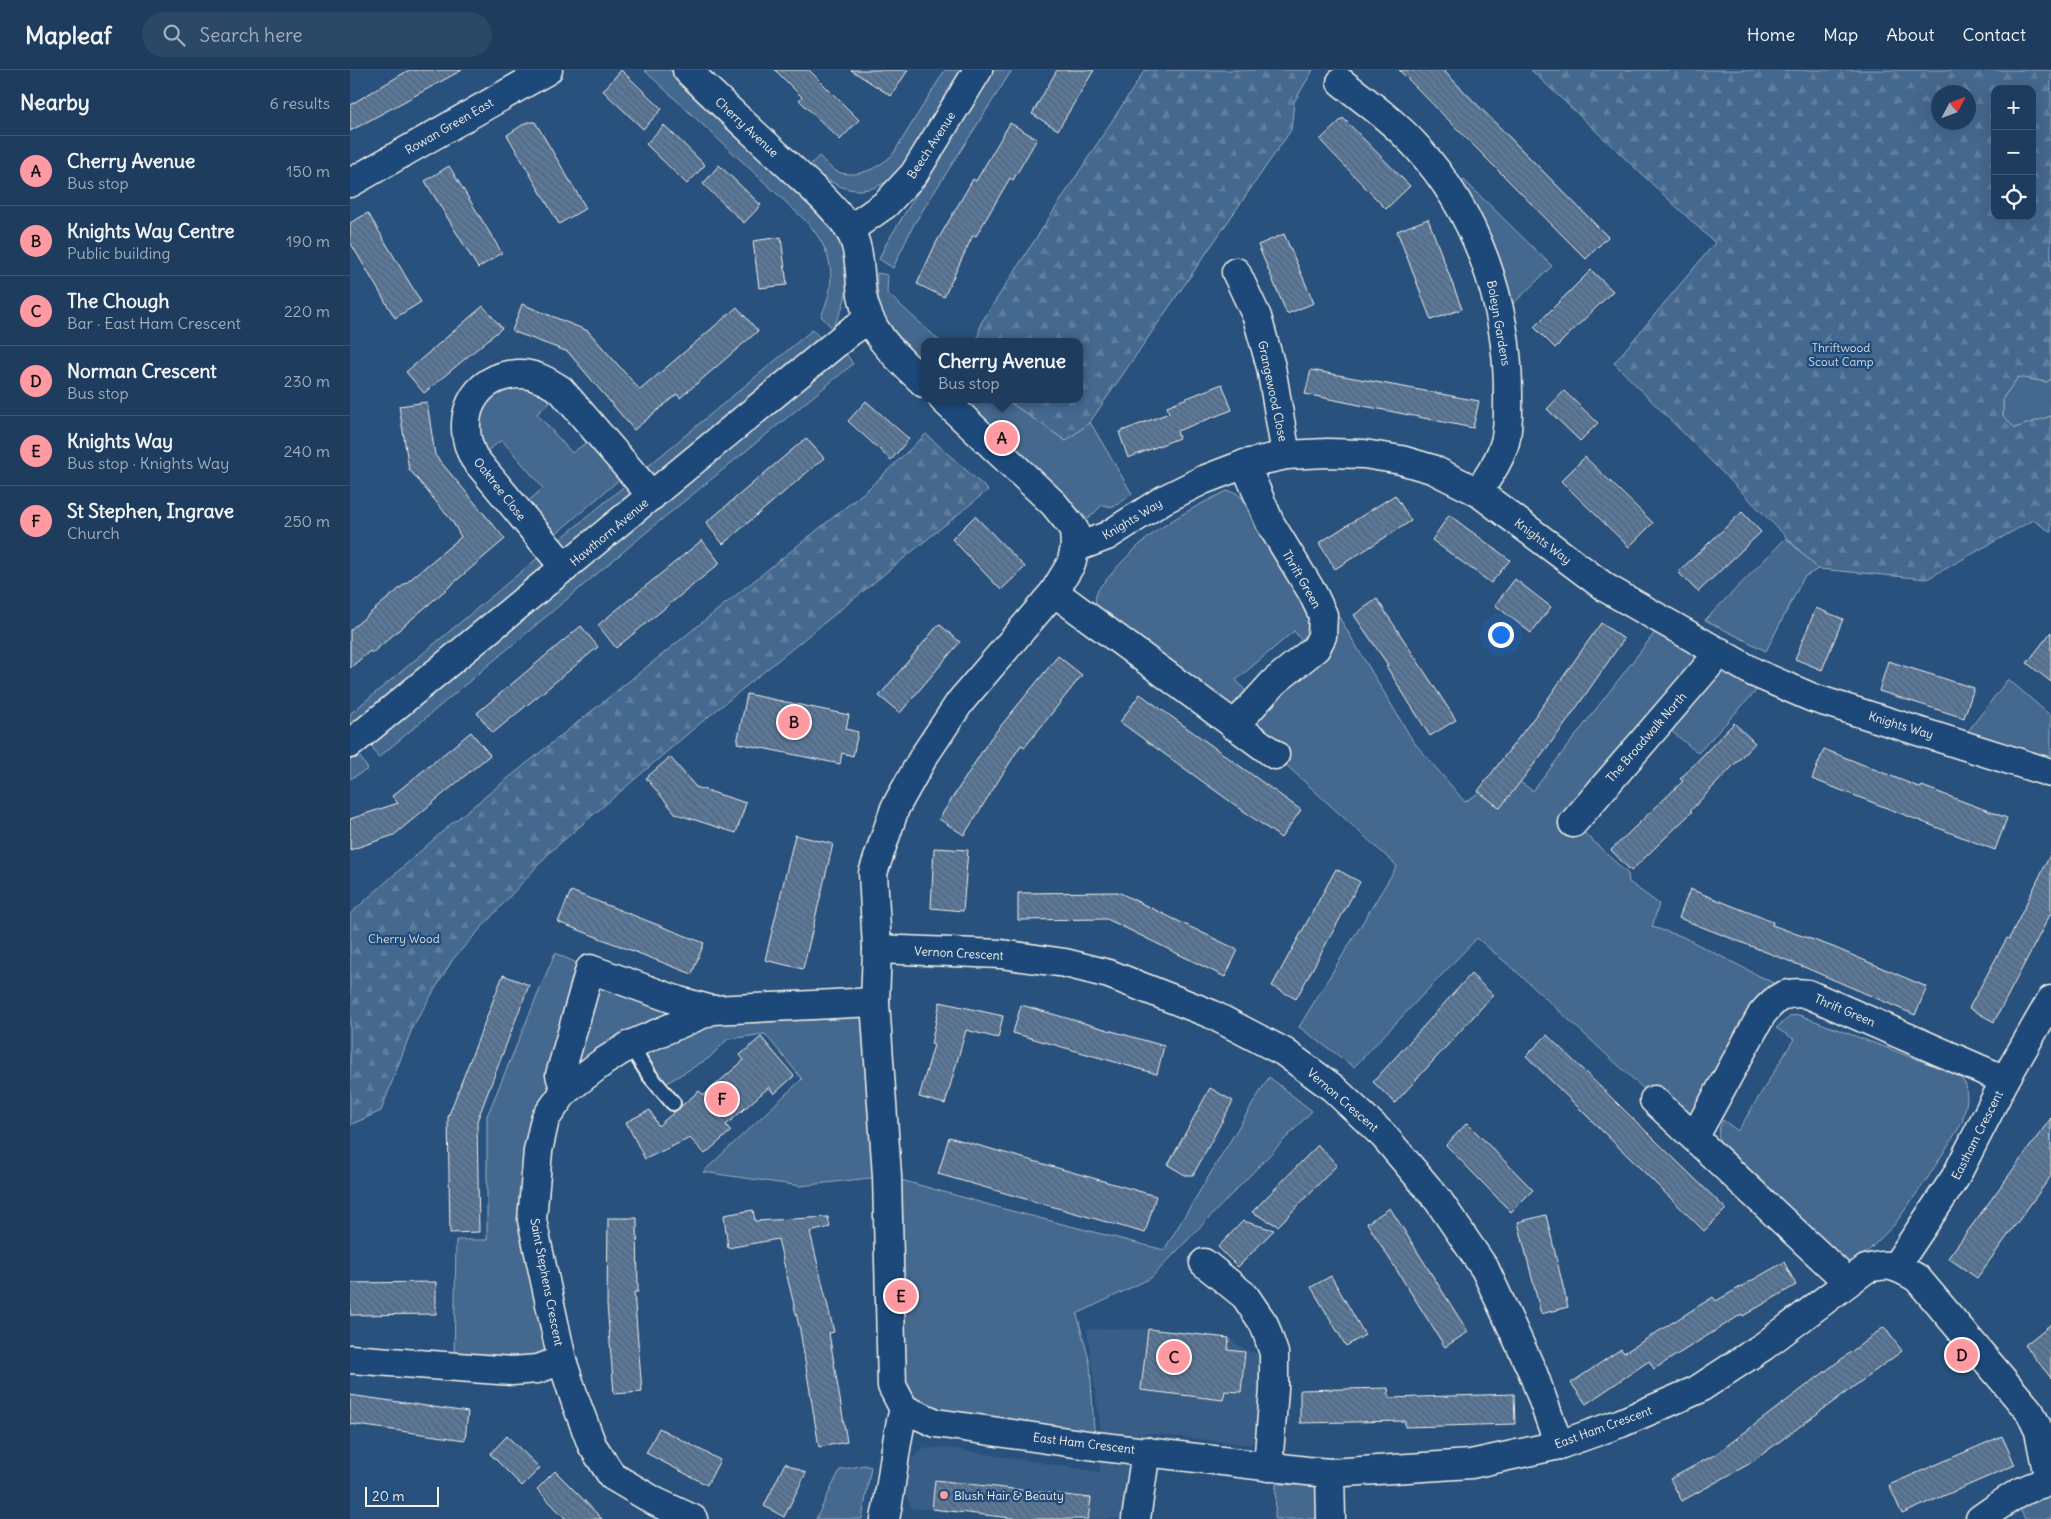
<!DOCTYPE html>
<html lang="en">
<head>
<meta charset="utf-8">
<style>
	body { margin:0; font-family:Delius,sans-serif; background:#2b4867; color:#f1f3f6 }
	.controls { position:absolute; right:15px; top:15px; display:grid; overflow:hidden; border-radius:10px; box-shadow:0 5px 20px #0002 }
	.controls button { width:45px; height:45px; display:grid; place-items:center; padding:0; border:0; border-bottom:1px solid #3c5673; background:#1e3d5e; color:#f1f3f6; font:25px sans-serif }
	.compass { position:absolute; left:1581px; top:15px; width:45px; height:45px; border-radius:50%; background:#1e3d5e; box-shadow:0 5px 20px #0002; rotate:49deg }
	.scale { position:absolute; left:15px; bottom:12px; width:74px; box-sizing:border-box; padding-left:5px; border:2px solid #f4f1e8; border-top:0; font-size:14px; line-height:18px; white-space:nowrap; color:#f4f1e8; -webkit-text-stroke:4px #1f4a7a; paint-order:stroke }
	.you { position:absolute; left:1150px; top:564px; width:18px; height:18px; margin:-12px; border:4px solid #fff; border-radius:50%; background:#1a73e8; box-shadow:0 0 0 8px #1a73e833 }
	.badge { display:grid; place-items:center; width:32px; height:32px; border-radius:50%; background:#ff9aa2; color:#111; font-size:16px; font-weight:700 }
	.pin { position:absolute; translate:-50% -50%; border:2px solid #fff; box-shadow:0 1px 5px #0006 }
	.popup { position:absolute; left:571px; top:268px; width:162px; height:65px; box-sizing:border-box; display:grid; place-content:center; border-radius:10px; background:#1e3d5e; filter:drop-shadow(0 1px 4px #0005); font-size:16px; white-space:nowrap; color:#a1aebc }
	.popup b { font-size:19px; color:#f1f3f6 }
	.popup::after { content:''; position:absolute; left:50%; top:100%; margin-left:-10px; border:10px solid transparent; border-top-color:#1e3d5e }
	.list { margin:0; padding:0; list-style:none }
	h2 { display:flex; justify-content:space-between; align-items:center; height:65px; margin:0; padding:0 20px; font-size:21px }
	h2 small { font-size:16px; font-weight:400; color:#a1aebc }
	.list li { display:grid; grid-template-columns:32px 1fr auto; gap:15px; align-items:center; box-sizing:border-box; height:70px; padding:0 20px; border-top:1px solid #3c5673 }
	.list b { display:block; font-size:19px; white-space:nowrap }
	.list p { margin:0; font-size:16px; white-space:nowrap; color:#a1aebc }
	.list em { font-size:16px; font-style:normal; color:#a1aebc }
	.icon { flex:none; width:28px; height:28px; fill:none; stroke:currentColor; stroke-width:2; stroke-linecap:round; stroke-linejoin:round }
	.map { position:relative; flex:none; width:1701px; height:1449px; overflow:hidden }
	header { display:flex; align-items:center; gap:30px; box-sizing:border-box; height:70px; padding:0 25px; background:#1e3d5e; border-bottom:1px solid #3c5673 }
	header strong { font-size:24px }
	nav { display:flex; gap:28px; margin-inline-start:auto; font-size:18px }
	.search { width:350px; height:45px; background:#2b4867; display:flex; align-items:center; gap:12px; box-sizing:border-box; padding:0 18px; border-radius:28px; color:#a1aebc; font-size:19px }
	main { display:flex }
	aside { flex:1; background:#1e3d5e }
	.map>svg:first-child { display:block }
</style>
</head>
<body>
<header>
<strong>Mapleaf</strong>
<div class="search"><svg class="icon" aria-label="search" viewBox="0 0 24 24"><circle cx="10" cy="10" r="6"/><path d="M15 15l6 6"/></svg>Search here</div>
<nav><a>Home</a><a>Map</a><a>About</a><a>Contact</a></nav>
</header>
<main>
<aside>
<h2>Nearby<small>6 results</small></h2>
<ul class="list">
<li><span class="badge">A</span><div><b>Cherry Avenue</b><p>Bus stop</p></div><em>150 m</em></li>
<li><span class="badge">B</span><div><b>Knights Way Centre</b><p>Public building</p></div><em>190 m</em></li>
<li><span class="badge">C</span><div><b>The Chough</b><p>Bar · East Ham Crescent</p></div><em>220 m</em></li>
<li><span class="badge">D</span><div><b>Norman Crescent</b><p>Bus stop</p></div><em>230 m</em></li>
<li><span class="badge">E</span><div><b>Knights Way</b><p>Bus stop · Knights Way</p></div><em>240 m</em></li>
<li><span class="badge">F</span><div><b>St Stephen, Ingrave</b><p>Church</p></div><em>250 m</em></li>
</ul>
</aside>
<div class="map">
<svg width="1701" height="1449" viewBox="0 0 1701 1449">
	<defs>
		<pattern id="forest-firs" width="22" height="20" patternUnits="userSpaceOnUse" patternTransform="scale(1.25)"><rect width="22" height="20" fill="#45688e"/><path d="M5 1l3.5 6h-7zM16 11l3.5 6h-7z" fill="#607e9e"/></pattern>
		<pattern id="building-back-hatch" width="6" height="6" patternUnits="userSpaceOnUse" patternTransform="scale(1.25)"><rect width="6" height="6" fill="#5b7899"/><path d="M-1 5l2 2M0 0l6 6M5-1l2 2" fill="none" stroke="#536274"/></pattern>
	</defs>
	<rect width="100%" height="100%" fill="#28517e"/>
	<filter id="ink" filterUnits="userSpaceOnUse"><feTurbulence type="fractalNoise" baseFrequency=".02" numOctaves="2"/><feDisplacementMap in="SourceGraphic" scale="10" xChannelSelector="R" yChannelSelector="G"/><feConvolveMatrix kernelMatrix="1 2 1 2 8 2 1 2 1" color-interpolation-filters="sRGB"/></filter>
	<g filter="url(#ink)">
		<!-- built -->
		<polygon fill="#375d86" points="737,1259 798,1259 879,1268 896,1280 914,1286 914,1366 900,1375 795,1363 777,1414 780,1434 774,1449 670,1449 582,1439 562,1439 553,1420 556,1394 572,1379 592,1377 750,1402 750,1355"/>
		<!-- green -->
		<g fill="#45688e" stroke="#9cacbb">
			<path d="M294 0H320C363 40 408 78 448 121 464 137 482 153 491 174 503 202 498 233 482 258L471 246C488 210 483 182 457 152Z"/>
			<path d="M595 0H615L554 99C518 130 493 125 459 96L469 86C474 90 479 97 484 100 503 111 530 98 543 84Z"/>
			<polygon points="643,0 662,0 564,154 543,198 529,189 536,174"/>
			<path d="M1114 110 1202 196 1162 235C1155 190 1135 150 1109 114Z"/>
			<path d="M527 203 538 205 537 223 591 272H574V297C543 265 526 251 527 203Z"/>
			<polygon points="462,260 472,269 0,661 0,644"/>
			<polygon points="495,282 503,294 305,455 28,688 21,674"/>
			<polygon points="1668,307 1697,312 1701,309 1701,346 1665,358 1653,346 1653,328"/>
			<path d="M179 316 202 330 187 344 222 383 241 369 270 409 202 467 172 437 193 418 152 370 134 383C126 361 123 335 148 322 157 317 170 317 179 316Z"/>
			<polygon points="609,329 655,329 716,371 740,352 782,424 764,437 752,435 738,449"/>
			<path d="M877 421 886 423 901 435 964 540 956 576 944 561 886 610 899 625 882 637 748 541C740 523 752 515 763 502 798 461 830 444 877 421Z"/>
			<polygon points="1436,468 1468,499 1454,507 1416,581 1355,550"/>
			<polygon points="989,547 1063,671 1115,732 1130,722 1170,712 1183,721 1313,552 1405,603 1406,621 1348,683 1310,652 1223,752 1278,804 1279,812 1309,834 1302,857 1331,866 1441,922 1345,1066 1168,903 1127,868 1004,997 949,957 1047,796 925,685 908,665 907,643 981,551"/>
			<polygon points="1658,609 1701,646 1701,703 1609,673"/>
			<polygon points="8,684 18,699 0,709 0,690"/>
			<polygon points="205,883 240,899 362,940 525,932 537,1106 654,1139 814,1180 919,1007 962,1041 801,1208 727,1244 740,1294 745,1376 554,1339 537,1106 450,1116 353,1102 452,1009 415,964 378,969 359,988 310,1017 280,975 253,992 188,1081 212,1290 104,1293 106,1170 137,1170 137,1046"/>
			<path d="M1449 945 1609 1005 1616 1015 1617 1030 1612 1053 1577 1109 1544 1155 1518 1181 1504 1192 1495 1191 1379 1085C1368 1070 1365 1067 1373 1050L1388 1061 1444 969 1426 958 1441 946Z"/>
			<polygon points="514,1395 521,1397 512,1449 466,1449 490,1400"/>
			<polygon points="1701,1412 1701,1449 1675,1449 1663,1426"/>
			<polygon points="926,1414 980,1416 981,1449 925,1449"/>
		</g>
		<!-- forest -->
		<g fill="url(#forest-firs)" stroke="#9cacbb" fill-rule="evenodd">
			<polygon points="795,0 963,0 944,32 941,60 740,352 716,371 655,329 730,329 730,272 627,272 631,253"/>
			<path d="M1181 0H1701V309L1697 312 1668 307 1653 328V346L1665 358 1701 346V462L1683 450 1577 509 1468 499 1264 293 1365 173ZM1645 19H1682V146H1645ZM1618 22V52H1588V22Z"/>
			<polygon points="576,364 638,420 342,660 200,782 103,889 63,956 31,1041 0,1055 0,844 101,754 517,420"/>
		</g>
		<!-- building -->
		<g fill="url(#building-back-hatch)" stroke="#f4f1e8">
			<polygon points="59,0 112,0 0,61 0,35"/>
			<polygon points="271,0 312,39 293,59 253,21"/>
			<polygon points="425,0 459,0 509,50 490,70 449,30 452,27"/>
			<polygon points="501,0 558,0 541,26"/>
			<polygon points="707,0 744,0 708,60 682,44"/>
			<polygon points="1049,0 1093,0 1258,167 1236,189"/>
			<polygon points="993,48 1060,116 1036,139 970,70"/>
			<polygon points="177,52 185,52 236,138 209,154 157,65"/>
			<polygon points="660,53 687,69 663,110 660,108 626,166 623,165 594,227 567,214 586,173 611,130 623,109 626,111"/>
			<polygon points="314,55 355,95 337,114 296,74"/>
			<polygon points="369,95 411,135 394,153 353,114"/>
			<polygon points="99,96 152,183 128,198 75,111"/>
			<polygon points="18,143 71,232 45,248 0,172 0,153"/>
			<polygon points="1078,149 1112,239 1081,250 1047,161"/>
			<polygon points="934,164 964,233 937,244 908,175"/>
			<polygon points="431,167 437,215 409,218 403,171"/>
			<polygon points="1241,200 1263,221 1205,278 1184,257"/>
			<polygon points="172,234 238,261 290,320 387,237 408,261 330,328 327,324 284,360 218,282 162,261"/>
			<polygon points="133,236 152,258 74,323 56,302"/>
			<polygon points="961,300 1129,331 1123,358 955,324"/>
			<polygon points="872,314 882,340 827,361 829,368 778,388 769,362 819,343 817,336"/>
			<polygon points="1214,321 1248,353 1230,371 1197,339"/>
			<polygon points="516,331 559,369 541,390 498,351"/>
			<polygon points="77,332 85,385 155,469 22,583 20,581 0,598 0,560 111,467 102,451 59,399 49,336"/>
			<polygon points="456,368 474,388 373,474 356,453"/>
			<polygon points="1235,387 1303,453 1279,477 1211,411"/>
			<polygon points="1045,425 1061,451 985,499 969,473"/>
			<polygon points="1392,442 1411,462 1348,522 1328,502"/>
			<polygon points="1099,445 1160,490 1141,513 1082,470"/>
			<polygon points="625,446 675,497 651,520 602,469"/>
			<polygon points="352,470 370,493 266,578 248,555"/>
			<polygon points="1165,509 1201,537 1181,563 1145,535"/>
			<polygon points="1027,529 1106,650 1080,666 1036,596 1038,595 1004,545"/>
			<polygon points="1466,538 1493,549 1472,600 1445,589"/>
			<polygon points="1251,553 1274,569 1213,657 1150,738 1128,721 1192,637"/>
			<polygon points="589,554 610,572 550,643 529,626"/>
			<polygon points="231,556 248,577 143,663 127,643"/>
			<polygon points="1701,562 1701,612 1677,593"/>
			<polygon points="708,586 732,605 675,677 671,675 614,765 589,749 640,669"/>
			<polygon points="1538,591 1624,618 1614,648 1529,621"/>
			<polygon points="397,624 499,645 496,659 508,662 503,686 492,683 490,694 387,673"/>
			<polygon points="790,624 951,740 931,768 770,652"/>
			<polygon points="1384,653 1405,673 1340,741 1342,742 1281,801 1261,780 1333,711 1330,709"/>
			<polygon points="121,662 140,685 44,765 0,780 0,749 48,733 42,726"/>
			<polygon points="1474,679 1571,718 1572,716 1657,748 1645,780 1462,709"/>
			<polygon points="320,687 346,717 396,733 386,763 326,744 296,708"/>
			<polygon points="445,765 483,774 453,899 415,890"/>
			<polygon points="584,778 618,780 613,841 581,838"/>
			<polygon points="1701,783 1701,843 1644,952 1619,938 1657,868 1659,869"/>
			<polygon points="986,799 1010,812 946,929 922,916"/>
			<polygon points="1340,819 1423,852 1422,855 1483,877 1577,917 1565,945 1454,897 1329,848"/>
			<polygon points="221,821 354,873 342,904 208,852"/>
			<polygon points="768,822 888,880 875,907 757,849 668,850 668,823"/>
			<polygon points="1121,904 1143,925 1045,1033 1023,1012"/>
			<polygon points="153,905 179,915 127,1051 129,1162 100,1163 98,1047"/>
			<polygon points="590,932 653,946 648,968 616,960 595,1034 569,1027 584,975 581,974"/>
			<polygon points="671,935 814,976 807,1004 663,963"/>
			<polygon points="1197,965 1376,1139 1354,1161 1176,986"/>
			<polygon points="411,967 444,1006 424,1024 419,1017 376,1055 381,1061 355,1084 340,1068 295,1089 276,1052 300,1040 308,1056 349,1021 354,1025 394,990 390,985"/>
			<polygon points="860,1018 883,1031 843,1105 835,1105 818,1095"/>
			<polygon points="1701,1048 1701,1106 1627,1208 1598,1188"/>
			<polygon points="1117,1053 1183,1120 1161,1142 1096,1075"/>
			<polygon points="599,1067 806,1126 795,1163 588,1104"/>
			<polygon points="968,1075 987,1095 938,1146 928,1156 902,1142"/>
			<polygon points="1040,1138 1118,1262 1095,1277 1017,1153"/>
			<polygon points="403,1140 405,1151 478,1147 480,1157 460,1162 484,1262 479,1263 497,1372 469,1377 450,1260 428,1169 378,1178 374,1145"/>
			<polygon points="1196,1145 1218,1237 1191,1244 1168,1152"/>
			<polygon points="258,1148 287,1148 288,1222 284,1222 292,1322 264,1324 257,1234"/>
			<polygon points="893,1151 924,1160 888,1197 868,1177"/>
			<polygon points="1434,1192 1446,1215 1393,1246 1392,1244 1304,1299 1299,1291 1236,1334 1221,1313 1271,1279 1274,1283 1363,1227 1366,1231"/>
			<polygon points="981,1206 1015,1265 996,1276 961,1217"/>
			<polygon points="86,1212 86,1244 0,1245 0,1213"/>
			<polygon points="1701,1254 1701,1308 1675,1275"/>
			<polygon points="1534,1257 1552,1281 1399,1394 1332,1431 1320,1409 1366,1384"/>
			<polygon points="798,1259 879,1268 878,1280 895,1282 891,1322 875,1321 873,1330 791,1320"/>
			<polygon points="1038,1318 1039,1328 1164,1324 1165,1354 1055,1357 1055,1351 950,1353 950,1320"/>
			<polygon points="0,1325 118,1342 115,1370 0,1354"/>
			<polygon points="309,1358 370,1390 357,1415 296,1383"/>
			<polygon points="157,1366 190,1398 172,1416 140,1384"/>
			<polygon points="1652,1366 1665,1395 1552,1444 1539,1415"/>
			<polygon points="435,1393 456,1403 434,1447 414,1436"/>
			<polygon points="205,1401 228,1424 252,1449 216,1449 187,1419"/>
			<polygon points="585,1410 741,1428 738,1449 670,1449 582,1439"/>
		</g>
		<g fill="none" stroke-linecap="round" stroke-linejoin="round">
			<!-- service casing -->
			<g stroke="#f4f1e8" stroke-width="18">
				<polyline id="service" points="280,975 300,1006 323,1033"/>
			</g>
			<!-- minor casing -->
			<g stroke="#f4f1e8" stroke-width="31">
				<g id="minor">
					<path d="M337 0C370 32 405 64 439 96 459 115 483 135 499 159 511 178 509 203 512 225 519 264 547 287 574 313"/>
					<path d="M991 12C1017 32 1044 52 1066 76 1127 143 1158 233 1158 323 1158 339 1159 356 1155 372 1150 390 1138 407 1128 422"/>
					<polyline points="0,113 198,0"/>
					<polyline points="499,160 536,134 564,104 628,0"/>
					<polyline points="886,202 907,247 921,297 936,385"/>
					<polyline points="725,478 757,466 813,430 853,410 895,394 936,385 977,383 1014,384 1051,390 1082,399 1128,422 1256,518 1405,603 1463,628 1701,703"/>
					<path d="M215 498 124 388C104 350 122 306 168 304 184 303 199 312 211 320L302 426"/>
					<polyline points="704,522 925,685"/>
					<polyline points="884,656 924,612 966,578 972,566 973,545 962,522 920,453 895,394"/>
					<polyline points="0,674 501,261 519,249"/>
					<polyline points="1223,753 1370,582"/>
					<polyline points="527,879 651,884 715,893 759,904 861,944 934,982 983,1018 1034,1066 1088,1130 1135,1199 1183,1303 1209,1375"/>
					<polyline points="215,1021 210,1005 240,899 329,931 362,940"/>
					<polyline points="1304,1030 1498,1212"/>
					<path d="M1345 1066 1412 944C1427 926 1435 921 1458 924L1655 1010"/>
					<polyline points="854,1193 895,1226 914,1254 924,1283 924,1319 918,1397"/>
					<polyline points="1546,1196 1605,1108 1655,1010 1701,930"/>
					<polyline points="0,1289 162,1301 188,1299 212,1290"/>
					<path d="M554 1339 586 1353 745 1376 957 1401 980 1403 1121 1394 1209 1375 1271 1353 1347 1320 1414 1276 1516 1199C1540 1192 1546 1196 1567 1208L1680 1342 1689 1361 1699 1412"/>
					<polyline points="980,1403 981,1449"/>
					<polyline points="343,1449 306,1432 262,1406 242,1375 225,1330 212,1290 182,1150 188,1081 195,1049 215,1021 253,992 280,975 362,940 525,932"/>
					<path d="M535 1449C543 1412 544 1375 554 1339L542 1316 537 1106 525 932 527 879 523 803 545 738 574 686 610 632 704 522 721 494 725 478 724 459 704 434 593 329"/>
					<polyline points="786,1449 796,1381"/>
				</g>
			</g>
			<!-- tertiary casing -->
			<g stroke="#f4f1e8" stroke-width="31">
				<path id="tertiary" d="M1630 1449C1652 1434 1674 1415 1701 1412"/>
			</g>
			<!-- service -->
			<use href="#service" stroke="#1f4a7a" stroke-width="14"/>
			<!-- minor -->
			<use href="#minor" stroke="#1f4a7a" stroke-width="28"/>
			<!-- tertiary -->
			<use href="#tertiary" stroke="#1f4a7a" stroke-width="28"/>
		</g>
	</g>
	<!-- markers -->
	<circle fill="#ff9aa2" stroke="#1f4a7a" stroke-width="2" cx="594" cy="1425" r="5"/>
	<g text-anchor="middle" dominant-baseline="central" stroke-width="4.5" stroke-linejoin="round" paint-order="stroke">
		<!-- street labels -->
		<g font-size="12" fill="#f4f1e8" stroke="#1f4a7a">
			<text transform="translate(99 56) rotate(-30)">Rowan Green East</text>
			<text transform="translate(397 57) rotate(43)">Cherry Avenue</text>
			<text transform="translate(581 75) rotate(-57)">Beech Avenue</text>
			<text transform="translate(1149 253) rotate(80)">Boleyn Gardens</text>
			<text transform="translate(923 321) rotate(78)">Grangewood Close</text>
			<text transform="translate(150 419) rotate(52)">Oaktree Close</text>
			<text transform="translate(782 449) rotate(-31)">Knights Way</text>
			<text transform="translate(259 462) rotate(-40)">Hawthorn Avenue</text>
			<text transform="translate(1193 471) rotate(37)">Knights Way</text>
			<text transform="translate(952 509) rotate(60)">Thrift Green</text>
			<text transform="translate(1551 655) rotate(17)">Knights Way</text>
			<text transform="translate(1296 667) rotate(-49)">The Broadwalk North</text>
			<text transform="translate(609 883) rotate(3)">Vernon Crescent</text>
			<text transform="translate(1495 940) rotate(23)">Thrift Green</text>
			<text transform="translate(993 1030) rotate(41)">Vernon Crescent</text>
			<text transform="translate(1627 1065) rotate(-63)">Eastham Crescent</text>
			<text transform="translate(197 1212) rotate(79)">Saint Stephens Crescent</text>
			<text transform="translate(1253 1357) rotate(-20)">East Ham Crescent</text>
			<text transform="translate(734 1373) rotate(7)">East Ham Crescent</text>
		</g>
		<!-- park labels -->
		<g font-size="12" fill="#dadcda" stroke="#1f4a7a">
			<text x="1491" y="277">Thriftwood<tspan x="1491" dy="14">Scout Camp</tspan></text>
			<text x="54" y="868">Cherry Wood</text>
		</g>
		<!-- poi labels -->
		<g font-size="12" fill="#f4f1e8" stroke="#1f4a7a" text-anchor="start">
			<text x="604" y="1425">Blush Hair &amp; Beauty</text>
		</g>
	</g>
</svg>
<div class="controls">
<button>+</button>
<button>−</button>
<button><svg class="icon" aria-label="locate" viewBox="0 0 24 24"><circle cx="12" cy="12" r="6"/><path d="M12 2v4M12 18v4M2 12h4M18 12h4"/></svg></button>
</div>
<svg class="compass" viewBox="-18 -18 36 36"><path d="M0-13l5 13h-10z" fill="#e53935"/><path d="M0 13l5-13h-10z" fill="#a1aebc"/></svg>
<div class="scale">20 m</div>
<div class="you"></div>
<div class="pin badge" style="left:652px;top:368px">A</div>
<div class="popup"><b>Cherry Avenue</b>Bus stop</div>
<div class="pin badge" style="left:444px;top:652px">B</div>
<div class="pin badge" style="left:824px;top:1287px">C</div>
<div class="pin badge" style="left:1612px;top:1285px">D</div>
<div class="pin badge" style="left:551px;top:1226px">E</div>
<div class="pin badge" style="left:372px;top:1029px">F</div>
</div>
</main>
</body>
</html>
